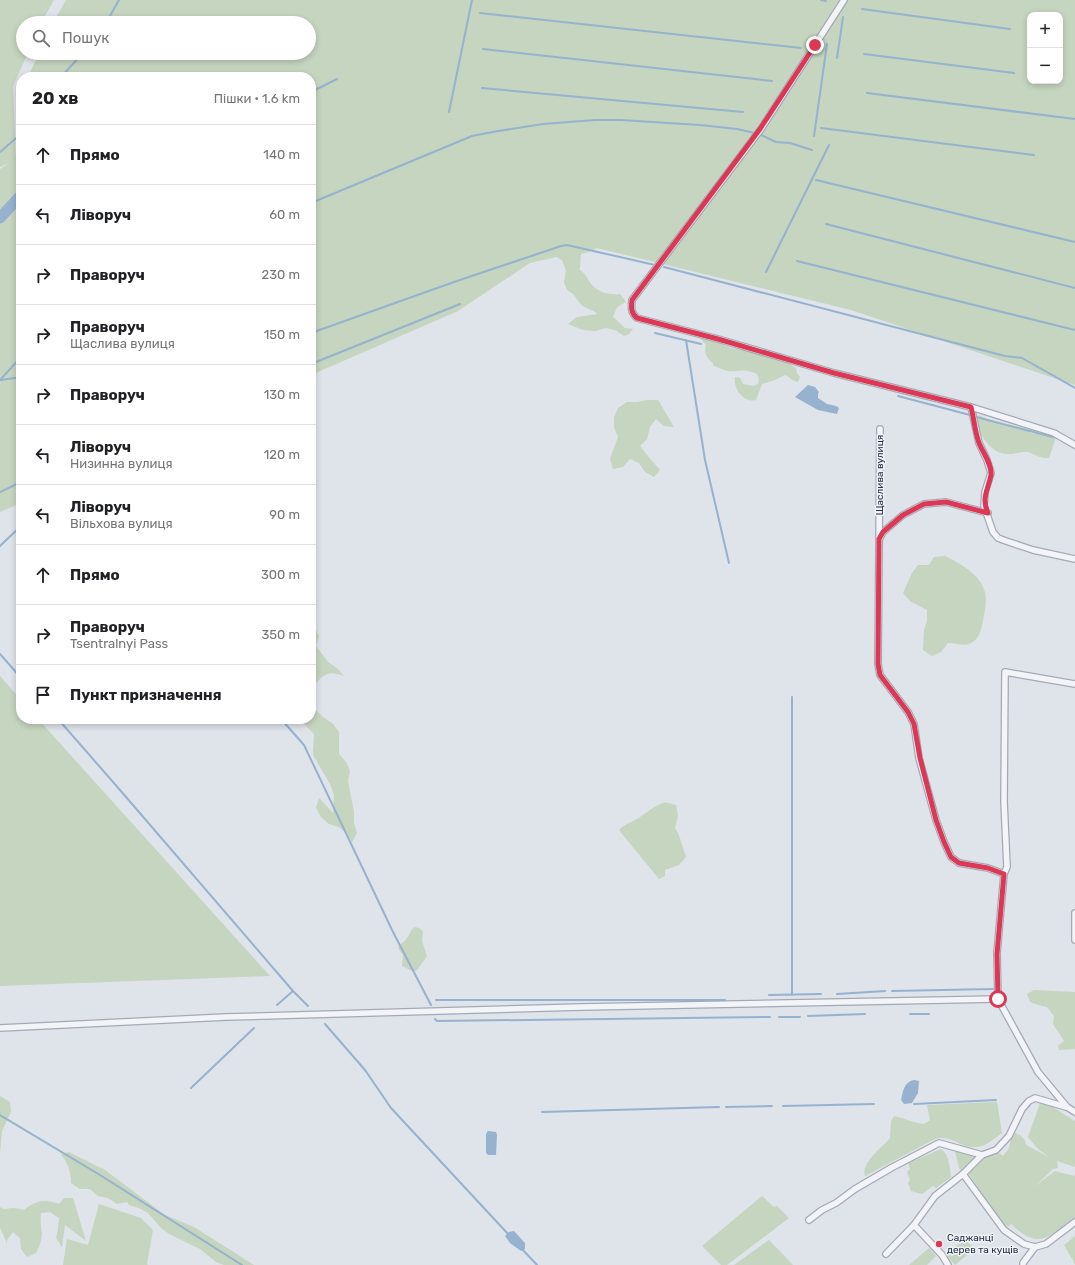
<!DOCTYPE html>
<html lang="uk">
<head>
<meta charset="utf-8">
<style>
	body { margin:0; font-family:Rubik,sans-serif; background:#f2f2f2; color:#202124 }
	.controls { position:absolute; right:12px; top:12px; display:grid; overflow:hidden; border-radius:8px; box-shadow:0 2px 6px #0003 }
	.controls button { width:36px; height:36px; display:grid; place-items:center; padding:0; border:0; border-bottom:1px solid #e0e0e0; background:#fff; color:#202124; font:20px sans-serif }
	.stop { position:absolute; width:12px; height:12px; margin:-9px; border:3px solid #dc3754; border-radius:50%; background:#fff }
	.stop.end { background:#dc3754; border-color:#fff; box-shadow:0 1px 4px #0008 }
	.list { margin:0; padding:0; list-style:none }
	h2 { display:flex; justify-content:space-between; align-items:center; height:52px; margin:0; padding:0 16px; font-size:17px }
	h2 small { font-size:13px; font-weight:400; color:#757577 }
	.list li { display:grid; grid-template-columns:26px 1fr auto; gap:12px; align-items:center; box-sizing:border-box; height:60px; padding:0 16px; border-top:1px solid #e0e0e0 }
	.list b { display:block; font-size:15px; white-space:nowrap }
	.list p { margin:0; font-size:13px; white-space:nowrap; color:#757577 }
	.list em { font-size:13px; font-style:normal; color:#757577 }
	.icon { flex:none; width:22px; height:22px; fill:none; stroke:currentColor; stroke-width:2; stroke-linecap:round; stroke-linejoin:round }
	.map { position:relative; flex:none; width:1075px; height:1265px; overflow:hidden }
	.search { position:absolute; background:#fff; box-shadow:0 2px 6px #0003; left:16px; top:16px; width:300px; height:44px; display:flex; align-items:center; gap:10px; box-sizing:border-box; padding:0 14px; border-radius:22px; color:#757577; font-size:15px }
	.panel { position:absolute; background:#fff; box-shadow:0 2px 6px #0003; left:16px; top:72px; width:300px; height:652px; border-radius:16px }
	.map>svg:first-child { display:block }
</style>
</head>
<body>
<div class="map">
<svg width="1075" height="1265" viewBox="0 0 1075 1265">
	<rect width="100%" height="100%" fill="#dfe3ea"/>
	<!-- green -->
	<g fill="#c5d5bf" fill-rule="evenodd">
		<polygon points="0,0 54,0 41,23 23,23 23,53 28,53 13,86 16,160 21,157 21,503 0,512 0,169 9,163 0,167"/>
		<path d="M66 0H1075V385L851 310 597 248 589 252 581 254 580 268 579 269C587 275 586 277 591 284 599 293 609 295 620 294L626 302 617 307 613 317 625 328 633 329 629 334 624 336 615 330 606 328 595 331 583 330 568 324 577 317 598 314C592 309 589 310 583 306 577 302 577 295 567 290L564 282 566 271 562 260 557 257 552 258 530 263 458 311 311 375V77H28L39 53H309V23H53ZM1030 15H1060V81H1030Z"/>
		<path d="M700 338C715 337 726 350 741 349L780 358 796 368 797 373 800 377 798 382C792 381 790 377 785 375L775 380 762 384 756 400C744 403 733 389 735 377L740 378 743 384 753 386 758 384 759 379 757 374C745 368 740 372 728 371 723 370 717 367 713 365V363C706 358 704 353 706 345Z"/>
		<polygon points="647,400 658,400 674,427 664,426 656,419 650,427 647,439 640,446 646,454 660,470 654,477 645,472 639,463 630,459 623,467 613,469 610,459 618,437 614,427 614,417 618,408 627,402 637,402"/>
		<path d="M979 415 989 420 1027 429 1031 433 1056 437 1049 458C1046 458 1043 458 1040 457 1036 456 1032 453 1028 452 1021 451 1016 454 1009 454 991 455 977 433 976 417Z"/>
		<path d="M945 556C963 565 985 577 986 599 986 606 984 614 983 621 981 631 979 640 969 644 964 646 954 643 948 643L941 652 932 656 923 650 924 630 927 621V610L910 601 903 593 912 573 918 565H929L934 557Z"/>
		<path d="M311 626H314L319 636 316 646 328 662 337 668 344 676C325 669 323 676 311 689Z"/>
		<polygon points="0,676 21,700 21,719 38,719 270,976 0,986"/>
		<polygon points="311,691 316,699 316,710 323,717 333,724 339,732 339,754 346,762 350,771 348,781 354,812 354,823 357,833 352,842 347,834 339,827 329,824 321,817 316,808 319,798 333,813 334,795 330,784 313,755 314,734 299,719 311,719"/>
		<path d="M665 802 676 805 678 816 675 828C681 837 682 847 686 857L679 865 665 870V876L659 879 619 830C624 825 629 823 635 820 646 814 653 806 665 802Z"/>
		<path d="M414 927 419 928 423 931 422 941 427 956 418 969 414 972 402 966 403 955 398 948C400 944 404 942 407 938 410 934 410 931 414 927Z"/>
		<polygon points="1034,990 1075,992 1075,1049 1059,1050 1058,1046 1064,1041 1053,1024 1054,1016 1047,1007 1038,1005 1030,1002 1027,994"/>
		<polygon points="0,1096 10,1102 11,1112 2,1131 0,1153"/>
		<path d="M997 1102 1002 1133C994 1139 985 1147 975 1147 963 1148 954 1138 942 1138 939 1137 934 1140 931 1141L865 1176C861 1162 883 1147 890 1138L891 1121 894 1116C905 1118 913 1123 924 1124L930 1120 927 1105Z"/>
		<path d="M1040 1103 1048 1104 1075 1121V1167L1057 1161 1058 1168 1053 1169 1035 1186 1055 1171 1075 1176V1217C1048 1237 1039 1251 1011 1224L1008 1227 1002 1223 966 1170 961 1171 959 1168 955 1151 958 1150 977 1156 976 1158C983 1155 991 1156 999 1153L1003 1156 1009 1148 1012 1133C1020 1133 1025 1138 1026 1145L1049 1157 1038 1149 1028 1137Z"/>
		<path d="M941 1149C949 1154 950 1168 951 1177L936 1188 933 1186 922 1194 911 1191 908 1183 910 1180 907 1172 910 1169 908 1163Z"/>
		<path d="M69 1152 105 1170 165 1215 194 1227 254 1265H224L216 1262 200 1249 169 1234 161 1228 148 1213 139 1208 129 1205 127 1202 117 1204 108 1198 98 1196 90 1189H80L71 1183C71 1171 68 1164 61 1154Z"/>
		<polygon points="762,1196 774,1207 777,1206 789,1218 727,1265 721,1265 702,1246"/>
		<path d="M64 1198H73L86 1241 65 1225 62 1247 56 1238 58 1229 59 1218 50 1212 41 1213C40 1222 41 1226 42 1233 42 1240 39 1247 36 1253L27 1257 21 1249 20 1238 13 1232 7 1240V1243L0 1228V1207L4 1209 14 1208 24 1210C36 1200 45 1199 59 1204Z"/>
		<polygon points="99,1204 141,1218 153,1230 147,1264 148,1265 63,1265 67,1239 88,1245"/>
		<polygon points="1075,1236 1075,1264 1064,1245"/>
		<polygon points="965,1239 974,1249 955,1265 946,1255"/>
		<polygon points="769,1240 793,1265 734,1265"/>
		<polygon points="929,1248 936,1256 927,1265 909,1265"/>
	</g>
	<!-- water -->
	<g fill="#96b2ce">
		<polygon points="808,385 815,387 819,392 818,394 818,398 827,404 836,406 839,408 837,414 818,410 795,397"/>
		<path d="M914 1080 919 1081 918 1093 912 1103 904 1104 901 1100C903 1091 904 1082 914 1080Z"/>
		<polygon points="488,1131 496,1132 497,1135 496,1155 488,1155 486,1153 486,1134"/>
		<polygon points="514,1231 525,1243 525,1249 521,1251 510,1243 505,1236 509,1232"/>
	</g>
	<g fill="none" stroke-linecap="round" stroke-linejoin="round">
		<!-- stream -->
		<g stroke="#96b2ce" stroke-width="2">
			<polyline points="821,0 826,1"/>
			<polyline points="862,9 1010,29"/>
			<polyline points="480,13 801,48"/>
			<polyline points="106,23 119,0"/>
			<polyline points="483,49 772,81"/>
			<polyline points="864,54 1014,73"/>
			<polyline points="837,58 843,17"/>
			<polyline points="61,77 83,53"/>
			<polyline points="482,88 743,112"/>
			<polyline points="311,92 337,79"/>
			<polyline points="867,93 1075,119"/>
			<polyline points="449,112 472,0"/>
			<polyline points="821,128 1034,155"/>
			<polyline points="814,136 827,44"/>
			<polyline points="0,152 21,134"/>
			<polyline points="816,180 1075,242"/>
			<polyline points="311,203 472,136 498,131 543,124 595,120 621,120 700,125 737,129 759,134 776,142 790,143 812,150"/>
			<polyline points="826,224 1075,288"/>
			<polyline points="797,261 1075,330"/>
			<polyline points="664,267 1005,356 1022,358 1075,388"/>
			<polyline points="766,272 829,145"/>
			<polyline points="311,333 454,282 561,246 567,245 655,265"/>
			<polyline points="655,333 701,344"/>
			<polyline points="686,340 705,460 729,563"/>
			<polyline points="311,364 460,304"/>
			<polyline points="0,380 21,357"/>
			<polyline points="1,380 21,377"/>
			<polyline points="898,396 970,415"/>
			<polyline points="976,417 1053,437"/>
			<polyline points="0,492 21,482"/>
			<polyline points="0,546 21,526"/>
			<polyline points="0,654 21,678"/>
			<polyline points="58,719 120,790 293,991 308,1006"/>
			<polyline points="281,719 304,745 393,932 431,1005"/>
			<polyline points="892,991 993,989"/>
			<polyline points="837,994 885,991"/>
			<polyline points="769,995 821,994"/>
			<polyline points="792,995 792,697"/>
			<polyline points="436,1000 725,1000"/>
			<polyline points="277,1005 293,991"/>
			<polyline points="910,1014 929,1014"/>
			<polyline points="808,1016 865,1014"/>
			<polyline points="779,1017 800,1017"/>
			<polyline points="435,1019 437,1021 770,1017"/>
			<polyline points="325,1024 365,1070 391,1108 509,1235"/>
			<polyline points="191,1088 254,1028"/>
			<polyline points="914,1104 996,1100"/>
			<polyline points="783,1106 874,1104"/>
			<polyline points="726,1107 772,1106"/>
			<polyline points="542,1112 719,1107"/>
			<polyline points="0,1115 100,1175 242,1265"/>
			<polyline points="521,1248 537,1265"/>
		</g>
		<!-- river -->
		<polyline stroke="#96b2ce" stroke-width="11" points="0,218 21,195"/>
		<!-- minor casing -->
		<g stroke="#a4aab5" stroke-width="8">
			<g id="minor">
				<path d="M844 0 761 129 632 300C631 308 631 313 637 318L718 339 834 373 971 407 1054 433 1075 445"/>
				<polyline points="971,407 979,443 987,460 991,473 985,492 984,506 993,532 998,538 1006,541 1033,550 1075,559"/>
				<polyline points="880,429 878,664 880,675 908,712 914,724 919,758 936,820 944,842 951,857 959,863 988,868 1004,874"/>
				<polyline points="880,538 883,532 903,515 924,504 946,502 988,513"/>
				<polyline points="1075,684 1005,672 1004,801 1007,867 1004,874 997,953 998,999 1038,1072 1067,1107 1075,1112"/>
				<polyline points="1075,913 1075,940"/>
				<polyline points="0,1028 226,1017 582,1007 998,999"/>
				<polyline points="963,1174 1004,1230 1024,1244 1035,1247 1046,1244 1075,1222"/>
				<polyline points="809,1220 822,1210 836,1203 855,1189 891,1168 939,1143 982,1155"/>
				<polyline points="886,1254 914,1225"/>
				<polyline points="948,1265 942,1255 914,1225 935,1196 963,1174 982,1155 996,1150 1009,1136 1022,1109 1029,1101 1035,1098 1066,1107"/>
				<polyline points="1023,1265 1023,1263 1035,1247"/>
			</g>
		</g>
		<!-- minor -->
		<use href="#minor" stroke="#f2f4f8" stroke-width="5.5"/>
	</g>
	<g fill="none" stroke-linecap="round" stroke-linejoin="round">
		<!-- route -->
		<path stroke="#dc3754" stroke-width="5" d="M815 45 760 129 632 300C631 308 631 313 637 318L718 339 834 373 971 407C974 419 975 432 979 443 983 453 992 464 991 475 988 490 981 498 988 513L946 502 924 504 903 515 883 532 879 539 878 664 880 675 908 712 914 724 920 758 936 820 944 842 951 857 959 863 988 868 1004 874 997 954 998 999"/>
	</g>
	<!-- markers -->
	<circle fill="#dc3754" stroke="#eff2f7" stroke-width="1.5" cx="939" cy="1244" r="4"/>
	<g text-anchor="middle" dominant-baseline="central" stroke-width="3" stroke-linejoin="round" paint-order="stroke">
		<!-- street labels -->
		<g font-size="10" fill="#263143" stroke="#eff2f7">
			<text transform="translate(880 475) rotate(-90)">Щаслива вулиця</text>
		</g>
		<!-- poi labels -->
		<g font-size="10" fill="#263143" stroke="#eff2f7" text-anchor="start">
			<text x="947" y="1238">Саджанці<tspan x="947" dy="12">дерев та кущів</tspan></text>
		</g>
	</g>
</svg>
<div class="controls">
<button>+</button>
<button>−</button>
</div>
<div class="stop" style="left:998px;top:999px"></div>
<div class="stop end" style="left:815px;top:45px"></div>
<div class="search"><svg class="icon" aria-label="search" viewBox="0 0 24 24"><circle cx="10" cy="10" r="6"/><path d="M15 15l6 6"/></svg>Пошук</div>
<section class="panel">
<h2>20 хв<small>Пішки · 1.6 km</small></h2>
<ul class="list">
<li><svg class="icon" aria-label="ahead" viewBox="0 0 24 24"><path d="M12 20V5M6 11l6-6 6 6"/></svg><div><b>Прямо</b></div><em>140 m</em></li>
<li><svg class="icon" aria-label="left" viewBox="0 0 24 24"><path d="M17 20v-9H6M10 6l-5 5 5 5"/></svg><div><b>Ліворуч</b></div><em>60 m</em></li>
<li><svg class="icon" aria-label="right" viewBox="0 0 24 24"><path d="M7 20v-9h11M14 6l5 5-5 5"/></svg><div><b>Праворуч</b></div><em>230 m</em></li>
<li><svg class="icon" aria-label="right" viewBox="0 0 24 24"><path d="M7 20v-9h11M14 6l5 5-5 5"/></svg><div><b>Праворуч</b><p>Щаслива вулиця</p></div><em>150 m</em></li>
<li><svg class="icon" aria-label="right" viewBox="0 0 24 24"><path d="M7 20v-9h11M14 6l5 5-5 5"/></svg><div><b>Праворуч</b></div><em>130 m</em></li>
<li><svg class="icon" aria-label="left" viewBox="0 0 24 24"><path d="M17 20v-9H6M10 6l-5 5 5 5"/></svg><div><b>Ліворуч</b><p>Низинна вулиця</p></div><em>120 m</em></li>
<li><svg class="icon" aria-label="left" viewBox="0 0 24 24"><path d="M17 20v-9H6M10 6l-5 5 5 5"/></svg><div><b>Ліворуч</b><p>Вільхова вулиця</p></div><em>90 m</em></li>
<li><svg class="icon" aria-label="ahead" viewBox="0 0 24 24"><path d="M12 20V5M6 11l6-6 6 6"/></svg><div><b>Прямо</b></div><em>300 m</em></li>
<li><svg class="icon" aria-label="right" viewBox="0 0 24 24"><path d="M7 20v-9h11M14 6l5 5-5 5"/></svg><div><b>Праворуч</b><p>Tsentralnyi Pass</p></div><em>350 m</em></li>
<li><svg class="icon" aria-label="arrive" viewBox="0 0 24 24"><path d="M6 21V4h12l-3 4 3 4H6"/></svg><div><b>Пункт призначення</b></div></li>
</ul>
</section>
</div>
</body>
</html>
